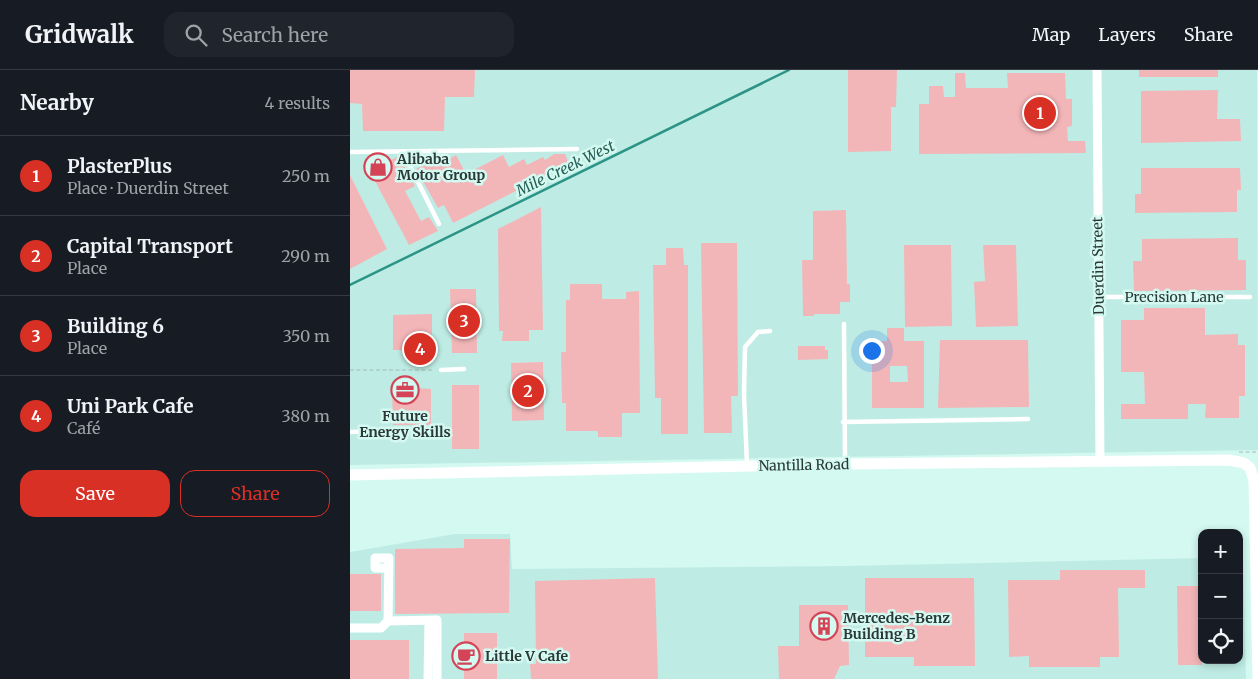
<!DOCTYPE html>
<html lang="en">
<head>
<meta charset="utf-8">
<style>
	body { margin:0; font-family:Merriweather,serif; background:#20242c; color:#f1f3f6 }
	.controls { position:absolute; right:15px; bottom:15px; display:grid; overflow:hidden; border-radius:10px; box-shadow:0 2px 8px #0003 }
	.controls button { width:45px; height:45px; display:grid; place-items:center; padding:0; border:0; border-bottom:1px solid #363941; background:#171b24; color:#f1f3f6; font:25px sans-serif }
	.you { position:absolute; left:521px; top:280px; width:18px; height:18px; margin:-12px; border:4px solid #fff; border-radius:50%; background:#1a73e8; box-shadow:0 0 0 8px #1a73e833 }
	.badge { display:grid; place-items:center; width:32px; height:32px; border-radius:50%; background:#d93025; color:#fff; font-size:16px; font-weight:700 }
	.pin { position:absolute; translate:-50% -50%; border:2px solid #fff; box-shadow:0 1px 5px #0006 }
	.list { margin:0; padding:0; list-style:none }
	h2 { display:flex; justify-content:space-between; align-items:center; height:65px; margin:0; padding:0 20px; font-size:21px }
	h2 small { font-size:16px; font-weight:400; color:#9ea1a6 }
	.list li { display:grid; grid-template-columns:32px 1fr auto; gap:15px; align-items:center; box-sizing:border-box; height:80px; padding:0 20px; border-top:1px solid #363941 }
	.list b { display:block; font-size:19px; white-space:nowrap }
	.list p { margin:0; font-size:16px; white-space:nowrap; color:#9ea1a6 }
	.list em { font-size:16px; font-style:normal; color:#9ea1a6 }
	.actions { display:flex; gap:10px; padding:15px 20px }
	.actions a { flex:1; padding:11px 0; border:1px solid #d93025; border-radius:15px; text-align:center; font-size:18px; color:#d93025 }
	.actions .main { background:#d93025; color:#fff }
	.icon { flex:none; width:28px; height:28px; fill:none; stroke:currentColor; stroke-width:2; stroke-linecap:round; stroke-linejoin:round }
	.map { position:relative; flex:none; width:908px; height:609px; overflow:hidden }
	header { display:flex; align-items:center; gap:30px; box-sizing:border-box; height:70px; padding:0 25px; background:#171b24; border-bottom:1px solid #363941 }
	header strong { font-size:24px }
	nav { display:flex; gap:28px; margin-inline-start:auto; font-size:18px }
	.search { width:350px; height:45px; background:#20242c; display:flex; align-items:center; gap:12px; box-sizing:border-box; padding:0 18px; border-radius:15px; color:#9ea1a6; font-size:19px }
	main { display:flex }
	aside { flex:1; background:#171b24 }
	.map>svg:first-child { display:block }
</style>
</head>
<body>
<header>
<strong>Gridwalk</strong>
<div class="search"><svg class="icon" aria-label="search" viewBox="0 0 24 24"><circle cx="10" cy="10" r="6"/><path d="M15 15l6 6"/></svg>Search here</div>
<nav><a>Map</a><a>Layers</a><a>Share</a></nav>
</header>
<main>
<aside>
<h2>Nearby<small>4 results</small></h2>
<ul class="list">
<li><span class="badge">1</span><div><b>PlasterPlus</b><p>Place · Duerdin Street</p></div><em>250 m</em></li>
<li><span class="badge">2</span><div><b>Capital Transport</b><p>Place</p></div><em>290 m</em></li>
<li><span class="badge">3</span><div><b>Building 6</b><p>Place</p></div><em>350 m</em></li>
<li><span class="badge">4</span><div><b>Uni Park Cafe</b><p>Café</p></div><em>380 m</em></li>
</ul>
<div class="actions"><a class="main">Save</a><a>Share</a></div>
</aside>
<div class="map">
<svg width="908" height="609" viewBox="0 0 908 609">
	<rect width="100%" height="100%" fill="#d3f9f1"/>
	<!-- built -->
	<g fill="#beece4">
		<polygon points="0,0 907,0 908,380 0,395"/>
		<polygon points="105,464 160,464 162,499 497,496 852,488 852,590 889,590 889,488 893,488 896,609 0,609 0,482"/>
	</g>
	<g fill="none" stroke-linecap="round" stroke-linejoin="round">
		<!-- stream -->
		<polyline stroke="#2c9486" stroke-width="2.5" points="0,215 439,0"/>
	</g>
	<!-- building -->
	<g fill="#f3b6b8" fill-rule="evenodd">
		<polygon points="0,0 125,0 124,27 95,27 94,61 13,61 12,34 0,33"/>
		<polygon points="498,0 547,0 546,37 541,37 541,81 498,82"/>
		<rect x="789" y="0" width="79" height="7"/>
		<polygon points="605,3 615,3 616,18 658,18 657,3 715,3 716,29 722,29 722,56 717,57 718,71 735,71 736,83 569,84 569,34 579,34 579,16 593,16 594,27 605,27"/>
		<polygon points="868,20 867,49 890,49 891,71 791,73 791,21"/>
		<polygon points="204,84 215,84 219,94 103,153 94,135 88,138 66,99 85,89 88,95 106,85 116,104 153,85 159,97 174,89 177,95 193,87 195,90"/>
		<polygon points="30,86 33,94 49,86 65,116 55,121 71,151 79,147 88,161 59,175 16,94"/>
		<polygon points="791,98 890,98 891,120 887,120 887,142 785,143 785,124 791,124"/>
		<polygon points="0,105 37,179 0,199"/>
		<polygon points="191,137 193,260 179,260 179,271 152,271 153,261 149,261 148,159"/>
		<polygon points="496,140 497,214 500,214 500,232 490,232 490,244 464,244 464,246 453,246 452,190 463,190 463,141"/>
		<polygon points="888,168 888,190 896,190 896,220 784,221 783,191 792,191 792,169"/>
		<polygon points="351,173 387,173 388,326 381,326 382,363 354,363"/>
		<polygon points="554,175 601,175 602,256 555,257"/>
		<polygon points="633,175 666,175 668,256 626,257 624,212 635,211"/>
		<polygon points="316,178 333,178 334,195 338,195 338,364 311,364 311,328 305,328 303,195 316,195"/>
		<polygon points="220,214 252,214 252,229 276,229 276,222 289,221 290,343 272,343 272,367 248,367 248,361 216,361 216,333 212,333 211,282 216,282 216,230 220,230"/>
		<polygon points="100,219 126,219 127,283 102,283"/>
		<polygon points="794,238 855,238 855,265 888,264 888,275 895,275 895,326 889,326 889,348 855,348 856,334 838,334 838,349 771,349 771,334 795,334 794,302 771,302 771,250 794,250"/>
		<polygon points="82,244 82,280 43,280 43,245"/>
		<path d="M537 258H554V271H574V338H522V271H537ZM540 296H557L558 312H540Z"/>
		<polygon points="590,270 678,270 679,337 588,338"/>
		<polygon points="448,276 475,276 475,280 478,280 478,289 448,290"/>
		<polygon points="193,292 194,350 162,351 161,293"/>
		<rect x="102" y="315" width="27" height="64"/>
		<polygon points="50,317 81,319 81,355 43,355 42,319"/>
		<polygon points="114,469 160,469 159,543 45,544 45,479 114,478"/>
		<polygon points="710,500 795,500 795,518 768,518 769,587 750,587 750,597 679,597 679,586 659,587 658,510 710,510"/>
		<rect x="0" y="504" width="31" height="37"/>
		<polygon points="305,508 308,609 181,609 180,594 186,594 185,511"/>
		<polygon points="515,508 624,508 625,596 564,596 564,587 515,587"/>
		<polygon points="827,516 852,516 852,595 828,595"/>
		<polygon points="449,535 498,535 499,595 490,596 484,609 429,609 428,576 449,576"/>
		<polygon points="114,563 147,563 147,609 114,609 114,599 110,599 110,589 114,589"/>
		<rect x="0" y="570" width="59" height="39"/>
	</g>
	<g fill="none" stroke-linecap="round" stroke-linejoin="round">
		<!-- path -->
		<g stroke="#9ebcb6" stroke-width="1" stroke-dasharray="4 2.5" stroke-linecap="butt">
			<polyline points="0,300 84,300"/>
			<polyline points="889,382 908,382"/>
		</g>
		<!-- service -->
		<g stroke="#fff" stroke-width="4.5">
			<polyline points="0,82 227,79"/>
			<polyline points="53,82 89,154"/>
			<polyline points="749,227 900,227"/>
			<polyline points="494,254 495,393"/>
			<polyline points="91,300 114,299"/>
			<polyline points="493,352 678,349"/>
			<polyline points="0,362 32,361"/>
			<polyline points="397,394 394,324 395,277 408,262 420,261"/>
		</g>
		<!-- minor -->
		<g stroke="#fff" stroke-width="9">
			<polyline points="747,0 750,392"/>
			<polyline points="38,551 39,488 25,488 25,498 39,498"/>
			<polyline points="0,558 31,558 38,551 87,550 87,609"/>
			<polyline points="78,609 79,551"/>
		</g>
		<!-- tertiary -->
		<polyline stroke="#fff" stroke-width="11" points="0,405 495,394 879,390 894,393 900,398 904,411 908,609"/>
	</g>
	<!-- icons -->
	<defs>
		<g id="shop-ring" transform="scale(1.4375)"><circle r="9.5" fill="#d3f9f1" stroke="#d44356" stroke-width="1.5"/><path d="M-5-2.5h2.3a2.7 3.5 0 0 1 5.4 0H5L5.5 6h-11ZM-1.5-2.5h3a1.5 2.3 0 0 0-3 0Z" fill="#d44356"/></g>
		<g id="office-ring" transform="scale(1.4375)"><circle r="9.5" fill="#d3f9f1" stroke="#d44356" stroke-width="1.5"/><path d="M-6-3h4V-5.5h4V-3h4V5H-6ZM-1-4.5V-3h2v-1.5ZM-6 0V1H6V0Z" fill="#d44356"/></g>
		<g id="building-ring" transform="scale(1.4375)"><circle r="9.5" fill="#d3f9f1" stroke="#d44356" stroke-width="1.5"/><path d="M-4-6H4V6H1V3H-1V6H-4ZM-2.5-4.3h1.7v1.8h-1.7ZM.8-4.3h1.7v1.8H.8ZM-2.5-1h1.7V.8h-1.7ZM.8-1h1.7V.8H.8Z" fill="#d44356"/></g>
		<g id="cafe-ring" transform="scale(1.4375)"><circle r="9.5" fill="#d3f9f1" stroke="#d44356" stroke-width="1.5"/><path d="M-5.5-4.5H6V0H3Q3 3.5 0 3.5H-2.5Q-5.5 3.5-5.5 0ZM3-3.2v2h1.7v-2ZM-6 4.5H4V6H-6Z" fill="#d44356"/></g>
	</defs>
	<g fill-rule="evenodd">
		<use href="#shop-ring" x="28" y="97"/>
		<use href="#office-ring" x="55" y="320"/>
		<use href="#building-ring" x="474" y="556"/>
		<use href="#cafe-ring" x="116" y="586"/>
	</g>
	<g text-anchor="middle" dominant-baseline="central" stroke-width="5" stroke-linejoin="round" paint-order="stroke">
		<!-- poi labels -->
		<g font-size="14" font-weight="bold" fill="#2a3836" stroke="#d3f9f1" text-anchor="start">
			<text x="47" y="89">Alibaba<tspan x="47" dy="16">Motor Group</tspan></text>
			<text x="55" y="346" text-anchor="middle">Future<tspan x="55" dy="16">Energy Skills</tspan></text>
			<text x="493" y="548">Mercedes-Benz<tspan x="493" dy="16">Building B</tspan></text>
			<text x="135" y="586">Little V Cafe</text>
		</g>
		<!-- street labels -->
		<g font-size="14" fill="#2a3836" stroke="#d3f9f1">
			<text transform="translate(748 196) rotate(-91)">Duerdin Street</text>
			<text x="824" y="227">Precision Lane</text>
			<text transform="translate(454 395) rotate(-1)">Nantilla Road</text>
		</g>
		<!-- water labels -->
		<g font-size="15" font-style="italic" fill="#285f56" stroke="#d3f9f1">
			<text transform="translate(215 98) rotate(-26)">Mile Creek West</text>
		</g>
	</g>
</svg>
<div class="controls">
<button>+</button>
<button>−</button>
<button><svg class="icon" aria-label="locate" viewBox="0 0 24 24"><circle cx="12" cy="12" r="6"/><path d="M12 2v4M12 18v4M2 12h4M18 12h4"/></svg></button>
</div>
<div class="you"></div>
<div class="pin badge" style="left:690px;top:43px">1</div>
<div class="pin badge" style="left:178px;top:321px">2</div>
<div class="pin badge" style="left:114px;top:251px">3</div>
<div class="pin badge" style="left:70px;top:279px">4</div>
</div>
</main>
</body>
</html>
